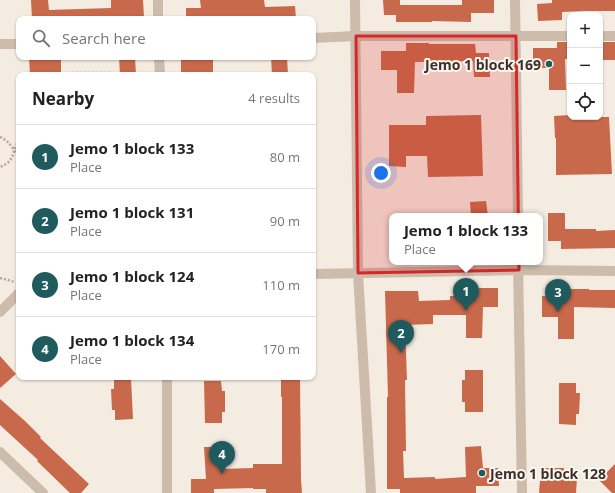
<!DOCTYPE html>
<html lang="en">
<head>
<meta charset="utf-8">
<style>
	body { margin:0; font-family:"Open Sans",sans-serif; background:#f2f2f2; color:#222 }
	.controls { position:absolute; right:12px; top:12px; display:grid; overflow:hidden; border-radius:8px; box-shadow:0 1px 3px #0004 }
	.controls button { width:36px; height:36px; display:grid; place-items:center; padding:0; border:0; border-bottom:1px solid #e0e0e0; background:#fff; color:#222; font:20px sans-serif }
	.you { position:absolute; left:381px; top:173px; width:14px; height:14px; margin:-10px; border:3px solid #fff; border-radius:50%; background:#1a73e8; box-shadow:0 0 0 6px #1a73e833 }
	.badge { display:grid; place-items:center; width:26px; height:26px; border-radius:50%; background:#1f5a5e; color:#fff; font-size:13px; font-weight:700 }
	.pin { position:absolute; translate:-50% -33px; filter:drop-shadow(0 1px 2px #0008) }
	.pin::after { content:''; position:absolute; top:21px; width:14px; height:12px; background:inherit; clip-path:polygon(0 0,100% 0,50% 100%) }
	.popup { position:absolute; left:389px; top:213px; width:154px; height:52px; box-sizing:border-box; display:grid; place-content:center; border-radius:8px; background:#fff; filter:drop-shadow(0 1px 3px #0005); font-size:13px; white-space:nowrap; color:#767676 }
	.popup b { font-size:15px; color:#222 }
	.popup::after { content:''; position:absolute; left:50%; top:100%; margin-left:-8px; border:8px solid transparent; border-top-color:#fff }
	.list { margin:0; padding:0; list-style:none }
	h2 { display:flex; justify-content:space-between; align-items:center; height:52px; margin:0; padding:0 16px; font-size:17px }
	h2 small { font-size:13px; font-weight:400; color:#767676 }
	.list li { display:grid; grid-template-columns:26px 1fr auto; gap:12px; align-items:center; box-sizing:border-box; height:64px; padding:0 16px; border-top:1px solid #e0e0e0 }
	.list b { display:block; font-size:15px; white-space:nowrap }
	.list p { margin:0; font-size:13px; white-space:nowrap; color:#767676 }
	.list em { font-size:13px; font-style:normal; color:#767676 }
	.icon { flex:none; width:22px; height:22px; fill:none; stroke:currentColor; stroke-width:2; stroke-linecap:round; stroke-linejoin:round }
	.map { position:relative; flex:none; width:615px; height:493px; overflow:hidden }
	.search { position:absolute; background:#fff; box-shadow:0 1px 3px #0004; left:16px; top:16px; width:300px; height:44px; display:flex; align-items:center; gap:10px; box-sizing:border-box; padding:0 14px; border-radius:8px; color:#767676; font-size:15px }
	.panel { position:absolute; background:#fff; box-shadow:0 1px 3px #0004; left:16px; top:72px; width:300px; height:308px; border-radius:8px }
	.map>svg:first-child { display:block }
</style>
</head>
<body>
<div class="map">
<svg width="615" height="493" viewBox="0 0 615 493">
	<rect width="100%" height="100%" fill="#f4ebe1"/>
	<!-- building -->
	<g fill="#c8694b">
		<polygon points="31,0 48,0 49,10 111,8 111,0 143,0 144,17 120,17 120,19 32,19"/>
		<polygon points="200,0 264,0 265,7 295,6 296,19 260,19 260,16 210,16 210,19 186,19 186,8 201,8"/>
		<polygon points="383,0 400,0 400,5 462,5 462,0 494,0 494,13 471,13 471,22 432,21 432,22 396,22 396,15 384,15"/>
		<polygon points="552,0 615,0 615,11 585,11 562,12 562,20 538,21 537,4 552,3"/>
		<polygon points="557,42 570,42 570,59 565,59 566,90 549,90 549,68 533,68 533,48 557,48"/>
		<rect x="600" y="42" width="15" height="18"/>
		<polygon points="406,43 429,43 429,44 475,44 476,53 489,53 490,77 474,77 473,61 415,62 414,93 397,93 397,70 381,70 381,51 406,51"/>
		<polygon points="29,57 61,57 61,75 30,75"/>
		<polygon points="119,57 135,57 136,75 120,75"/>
		<polygon points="181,57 213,57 213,75 181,74"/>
		<polygon points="271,57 287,57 288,75 272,75"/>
		<polygon points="481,115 483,176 428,177 427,156 406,156 406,167 389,166 389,125 426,125 426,116"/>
		<polygon points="570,115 570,117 609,117 612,174 556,175 556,138 555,138 554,116"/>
		<polygon points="486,201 488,216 471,216 470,202"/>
		<polygon points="548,213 565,213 565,229 596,229 596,231 615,230 615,248 561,249 561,241 548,241"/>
		<polygon points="474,288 498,288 498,307 483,307 482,338 466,338 466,315 433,315 433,324 405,325 407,380 405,380 406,451 403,451 404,478 435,477 435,479 466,477 465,447 481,446 483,468 498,468 499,486 476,486 476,493 400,493 400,489 387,489 387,397 388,397 385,291 418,291 419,301 450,300 450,296 474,296"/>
		<polygon points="566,289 589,289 589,290 615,290 615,308 574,307 574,339 558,339 558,317 542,317 542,296 566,297"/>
		<polygon points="0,356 16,374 0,388"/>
		<polygon points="465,370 483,370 483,412 465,412 465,402 462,402 462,380 465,380"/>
		<polygon points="281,377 300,377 301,480 302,493 266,493 266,489 253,489 253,488 214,489 214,493 191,493 191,479 206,479 204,447 220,447 221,469 253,468 253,464 282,464 282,397 281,397"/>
		<polygon points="114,378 131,378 133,419 115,420 115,410 112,410 111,389 114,389"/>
		<polygon points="204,381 221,381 222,391 225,391 225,412 222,412 222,423 205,423"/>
		<polygon points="559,383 576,383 576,393 580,393 579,414 576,414 576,425 559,424"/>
		<polygon points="0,399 25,421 41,437 40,438 89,484 81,493 70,493 37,461 38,460 0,425"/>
		<polygon points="615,464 615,493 612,493 599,480"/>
		<polygon points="541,468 564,468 564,478 577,478 576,493 539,493"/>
	</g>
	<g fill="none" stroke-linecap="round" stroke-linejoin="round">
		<!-- path -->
		<g stroke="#b9a596" stroke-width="2.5" stroke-dasharray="2 2" stroke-linecap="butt">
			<polyline points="70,75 70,73 111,73 112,75"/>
			<path d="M0 137C7 140 10 144 14 150 13 159 8 164 0 167"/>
			<polyline points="19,140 14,150 19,158"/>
			<polyline points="0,278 15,282"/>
		</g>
		<!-- minor -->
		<g stroke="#cdbbac" stroke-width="10">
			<polyline points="355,0 358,273 371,493"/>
			<polyline points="515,0 518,216"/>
			<polyline points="158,19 158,0"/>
			<polyline points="600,36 615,36"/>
			<polyline points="313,38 356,36 570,36"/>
			<polyline points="0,44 19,44"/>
			<polyline points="159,57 160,75"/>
			<polyline points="518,262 522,493"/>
			<polyline points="313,274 519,270 615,271"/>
			<polyline points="0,312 19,293"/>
			<polyline points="0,452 43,493"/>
			<polyline points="167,493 167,377"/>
		</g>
	</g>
	<!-- marked area -->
	<path fill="#d62828" fill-opacity="0.2" stroke="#d62828" stroke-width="3" stroke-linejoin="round" d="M356 36H516L519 270 358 273Z"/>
	<!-- markers -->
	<g fill="#1f5a5e" stroke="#fbf5ee" stroke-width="1.5">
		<circle cx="549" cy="64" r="4"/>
		<circle cx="482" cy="473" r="4"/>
	</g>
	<g text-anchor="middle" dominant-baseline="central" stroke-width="4" stroke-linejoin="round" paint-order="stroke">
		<!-- poi labels -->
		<g font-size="14" font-weight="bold" fill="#3b302b" stroke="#fbf5ee" text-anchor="end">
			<text x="541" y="64">Jemo 1 block 169</text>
			<text x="490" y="473" text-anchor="start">Jemo 1 block 128</text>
		</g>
	</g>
</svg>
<div class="controls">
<button>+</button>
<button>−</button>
<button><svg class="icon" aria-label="locate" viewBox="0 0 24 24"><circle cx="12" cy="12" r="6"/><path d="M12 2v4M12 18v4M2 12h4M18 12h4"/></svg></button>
</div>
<div class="you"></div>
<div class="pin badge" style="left:466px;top:311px">1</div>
<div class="popup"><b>Jemo 1 block 133</b>Place</div>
<div class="pin badge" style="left:401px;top:353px">2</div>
<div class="pin badge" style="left:558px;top:312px">3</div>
<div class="pin badge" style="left:222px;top:474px">4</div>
<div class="search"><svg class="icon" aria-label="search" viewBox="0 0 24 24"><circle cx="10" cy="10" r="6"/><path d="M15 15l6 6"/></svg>Search here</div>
<section class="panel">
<h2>Nearby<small>4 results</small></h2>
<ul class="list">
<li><span class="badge">1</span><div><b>Jemo 1 block 133</b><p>Place</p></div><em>80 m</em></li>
<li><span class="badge">2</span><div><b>Jemo 1 block 131</b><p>Place</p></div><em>90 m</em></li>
<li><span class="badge">3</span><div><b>Jemo 1 block 124</b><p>Place</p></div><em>110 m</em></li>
<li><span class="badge">4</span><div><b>Jemo 1 block 134</b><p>Place</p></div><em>170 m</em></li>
</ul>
</section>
</div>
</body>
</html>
